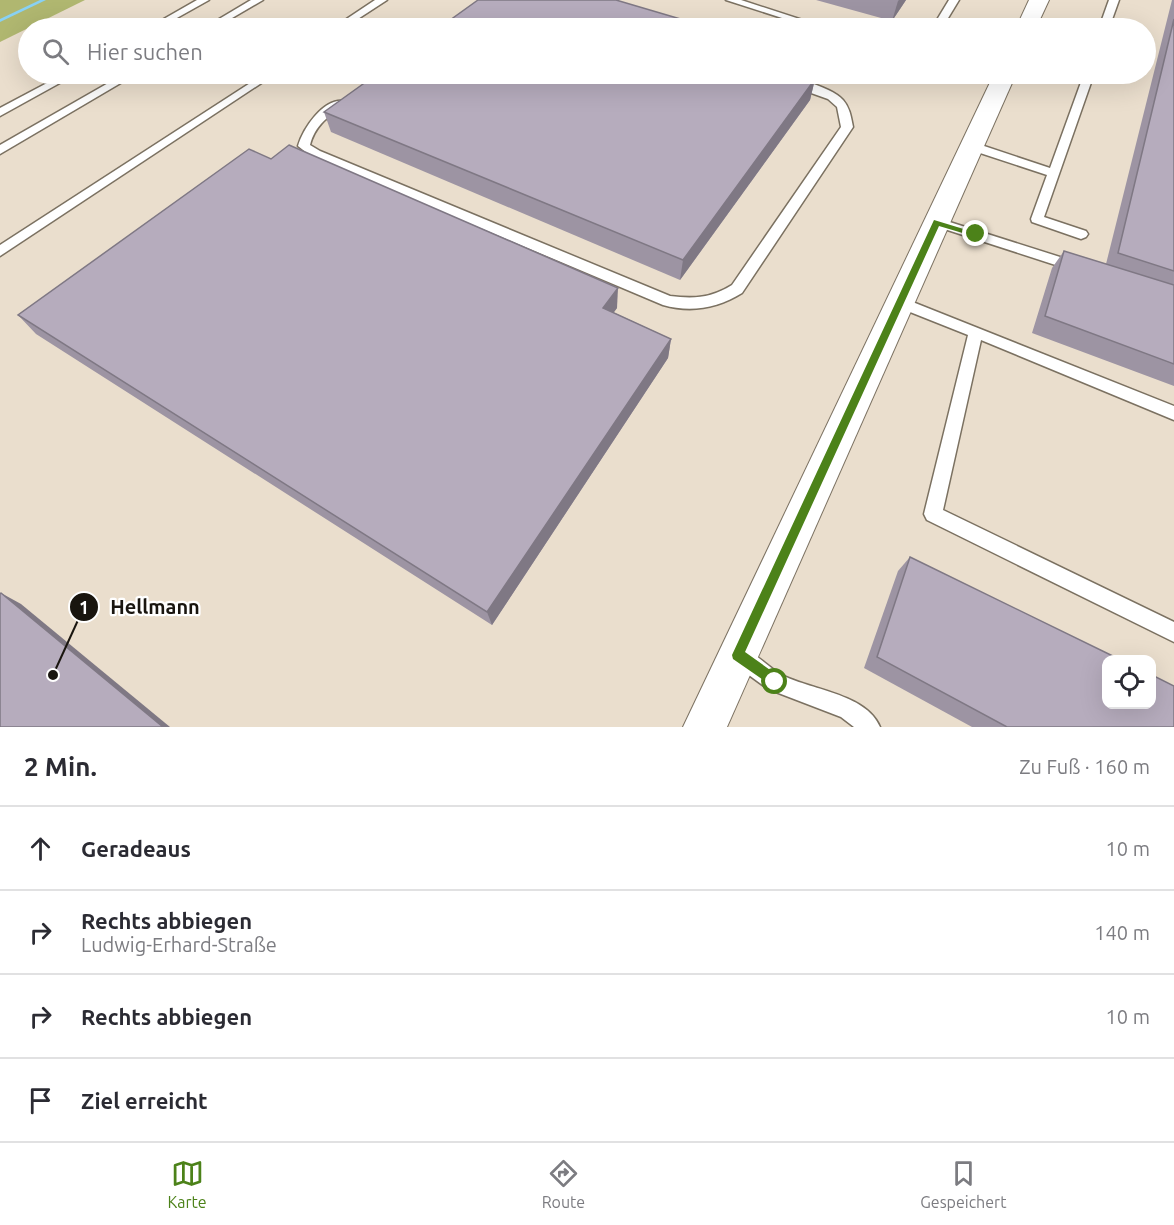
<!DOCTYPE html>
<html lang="de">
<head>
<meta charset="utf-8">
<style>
	body { margin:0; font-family:Ubuntu,sans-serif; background:#f2f2f3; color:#2b2b33 }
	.controls { position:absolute; right:18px; bottom:18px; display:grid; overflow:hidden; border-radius:12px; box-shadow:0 6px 24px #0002 }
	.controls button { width:54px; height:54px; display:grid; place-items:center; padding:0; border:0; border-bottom:2px solid #e1e1e2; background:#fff; color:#2b2b33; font:30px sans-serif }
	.stop { position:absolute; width:18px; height:18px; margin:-14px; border:4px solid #4c8219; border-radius:50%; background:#fff }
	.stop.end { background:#4c8219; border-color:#fff; box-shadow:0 2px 6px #0008 }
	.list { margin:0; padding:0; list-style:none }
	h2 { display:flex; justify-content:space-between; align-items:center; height:78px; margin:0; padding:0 24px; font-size:26px }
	h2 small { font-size:20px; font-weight:400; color:#7c7c81 }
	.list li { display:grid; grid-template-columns:39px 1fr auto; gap:18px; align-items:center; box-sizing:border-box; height:84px; padding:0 24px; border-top:2px solid #e1e1e2 }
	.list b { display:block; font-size:22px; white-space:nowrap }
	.list p { margin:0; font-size:20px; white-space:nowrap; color:#7c7c81 }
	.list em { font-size:20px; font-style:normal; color:#7c7c81 }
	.icon { flex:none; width:33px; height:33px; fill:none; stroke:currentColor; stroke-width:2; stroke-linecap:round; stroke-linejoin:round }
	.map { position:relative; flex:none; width:1174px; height:727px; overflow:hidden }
	.search { position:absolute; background:#fff; box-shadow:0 6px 24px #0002; left:18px; right:18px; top:18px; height:66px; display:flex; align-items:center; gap:15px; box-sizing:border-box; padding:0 21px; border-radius:33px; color:#7c7c81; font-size:22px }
	.sheet { height:414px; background:#fff }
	nav { display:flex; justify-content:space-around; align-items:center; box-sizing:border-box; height:84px; border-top:2px solid #e1e1e2; background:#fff; font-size:16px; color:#7c7c81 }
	nav a { display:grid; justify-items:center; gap:3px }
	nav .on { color:#4c8219 }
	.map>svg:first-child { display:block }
</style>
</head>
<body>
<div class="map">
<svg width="1174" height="727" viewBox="0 0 1174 727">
	<rect width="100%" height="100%" fill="#eadecd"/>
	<!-- green -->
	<polygon fill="#b0b770" points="0,0 85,0 0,42"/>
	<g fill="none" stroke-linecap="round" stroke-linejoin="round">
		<!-- stream -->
		<polygon fill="#88d1f4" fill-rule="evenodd" points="40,0 46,0 0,22 0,19"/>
		<!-- lane casing -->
		<g stroke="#7b7161" stroke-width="3">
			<g id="lane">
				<polygon points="197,0 209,0 159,28 148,28"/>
				<polygon points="251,0 263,0 215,28 204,28"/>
				<polygon points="375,0 387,0 344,28 333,28"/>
				<polygon points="726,0 741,0 827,28 813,28"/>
				<polygon points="949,0 959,0 942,28 932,28"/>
				<polygon points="1109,0 1119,0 1109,28 1099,28"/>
				<polygon points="64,74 76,74 0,116 0,108"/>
				<polygon points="124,74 136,74 0,154 0,145"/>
				<polygon points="264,74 275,74 0,256 0,245"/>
				<path d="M758 74C777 72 830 85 843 100 850 108 851 117 853 127L742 293C718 308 691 313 663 305L312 157 298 146C303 129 323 98 344 101V105C328 117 315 125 310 145L320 151 670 296C694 299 711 298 732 285L841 127 837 107 828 99Z"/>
				<polygon points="967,74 983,74 1007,81 1002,84"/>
				<polygon points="1084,74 1094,74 1044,217 1086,231 1088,234 1086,237 1081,239 1032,222 1031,219 1047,175 968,149 966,146 972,142 1050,168"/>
				<polygon points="937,218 1079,263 1081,266 1074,271 932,225 931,222"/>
				<polygon points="900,297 1174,406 1174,420 981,340 943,510 1174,622 1174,642 927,520 924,514 968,335 895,306 893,302"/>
				<path d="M738 645C754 652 766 665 780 674 809 690 866 693 880 727H854L841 717 768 689 731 662 728 655 731 648Z"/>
			</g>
		</g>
		<!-- street casing -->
		<g stroke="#7b7161" stroke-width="2">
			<g id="street">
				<polygon points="1029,0 1049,0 1036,28 1016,28"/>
				<polygon points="994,74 1016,74 727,727 683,727"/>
			</g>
		</g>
		<!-- lane -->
		<use href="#lane" fill="#fff" fill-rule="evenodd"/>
		<!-- street -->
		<use href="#street" fill="#fff" fill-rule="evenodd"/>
	</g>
	<!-- wall -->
	<g fill="#9d94a3">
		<polygon points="816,0 906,0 892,21"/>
		<polygon points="1172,0 1174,0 1174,386 1032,333 1052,268 1064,251 1106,264"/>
		<polygon points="815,79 810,100 680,280 331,132 324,112"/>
		<polygon points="271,159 617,308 613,312 671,339 668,358 492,625 36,334 18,315"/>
		<polygon points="910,557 1174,727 972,727 864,668 898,571"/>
	</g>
	<!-- shaded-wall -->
	<g fill="#7f7884">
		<polygon points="899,0 906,0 892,21 898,1"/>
		<polygon points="815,79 810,100 680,280 683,260"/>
		<polygon points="618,288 617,308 603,328 603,308"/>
		<polygon points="671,339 668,358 492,625 487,612"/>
		<polygon points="1,593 21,604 170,727 163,727"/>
	</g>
	<!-- building -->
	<g fill="#b6acbd" stroke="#7f7884" stroke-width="1.5">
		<polygon points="478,0 616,0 711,28 439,28"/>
		<polygon points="1174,19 1174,271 1118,253"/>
		<polygon points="377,74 796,74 815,79 683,260 324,112"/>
		<polygon points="289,145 618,288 603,308 671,339 487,612 18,315 249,149 271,159"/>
		<polygon points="1064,251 1174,285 1174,364 1045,316"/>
		<polygon points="910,557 1121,660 1107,660 1107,705 1152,705 1152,675 1174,686 1174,727 1007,727 877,657"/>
		<polygon points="1,593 163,727 0,727 0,594"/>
	</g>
	<!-- route -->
	<polygon fill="#4c8219" points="934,220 980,234 976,237 939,226 745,652 780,677 782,682 780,686 775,688 733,659 732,655"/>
	<!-- callouts -->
	<path fill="none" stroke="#19150f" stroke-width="2" d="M53 675L84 607"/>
	<g fill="#19150f" stroke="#fff" stroke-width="2">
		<circle cx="53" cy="675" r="6"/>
		<circle cx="84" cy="607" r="15"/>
	</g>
	<g font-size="18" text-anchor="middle" font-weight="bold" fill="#fff">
		<text x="84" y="614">1</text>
	</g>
	<g font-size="20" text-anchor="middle" font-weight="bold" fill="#19150f" stroke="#fff" stroke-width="4.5" stroke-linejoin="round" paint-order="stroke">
		<text x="155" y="614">Hellmann</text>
	</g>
</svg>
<div class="controls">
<button><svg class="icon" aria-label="locate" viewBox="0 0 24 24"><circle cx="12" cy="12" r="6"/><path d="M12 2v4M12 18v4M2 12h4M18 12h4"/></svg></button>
</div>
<div class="stop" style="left:775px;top:682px"></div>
<div class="stop end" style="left:976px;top:234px"></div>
<div class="search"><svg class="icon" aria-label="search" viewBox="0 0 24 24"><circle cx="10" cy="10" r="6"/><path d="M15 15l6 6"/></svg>Hier suchen</div>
</div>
<section class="sheet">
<h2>2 Min.<small>Zu Fuß · 160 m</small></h2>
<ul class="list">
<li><svg class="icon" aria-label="ahead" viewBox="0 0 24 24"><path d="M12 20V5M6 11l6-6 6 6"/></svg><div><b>Geradeaus</b></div><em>10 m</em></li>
<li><svg class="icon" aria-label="right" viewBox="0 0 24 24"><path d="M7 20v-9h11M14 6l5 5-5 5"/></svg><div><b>Rechts abbiegen</b><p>Ludwig-Erhard-Straße</p></div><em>140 m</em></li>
<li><svg class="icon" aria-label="right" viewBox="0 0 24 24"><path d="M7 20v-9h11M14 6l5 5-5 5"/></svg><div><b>Rechts abbiegen</b></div><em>10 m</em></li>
<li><svg class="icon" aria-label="arrive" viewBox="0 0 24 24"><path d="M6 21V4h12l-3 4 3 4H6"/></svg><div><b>Ziel erreicht</b></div></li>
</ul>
</section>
<nav>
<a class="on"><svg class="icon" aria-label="map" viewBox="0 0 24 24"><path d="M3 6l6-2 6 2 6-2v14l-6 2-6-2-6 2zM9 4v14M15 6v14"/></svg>Karte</a>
<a><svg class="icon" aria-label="directions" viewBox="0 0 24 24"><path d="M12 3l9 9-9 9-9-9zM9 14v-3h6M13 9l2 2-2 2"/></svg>Route</a>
<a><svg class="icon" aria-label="saved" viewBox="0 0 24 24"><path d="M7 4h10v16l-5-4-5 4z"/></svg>Gespeichert</a>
</nav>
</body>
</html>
